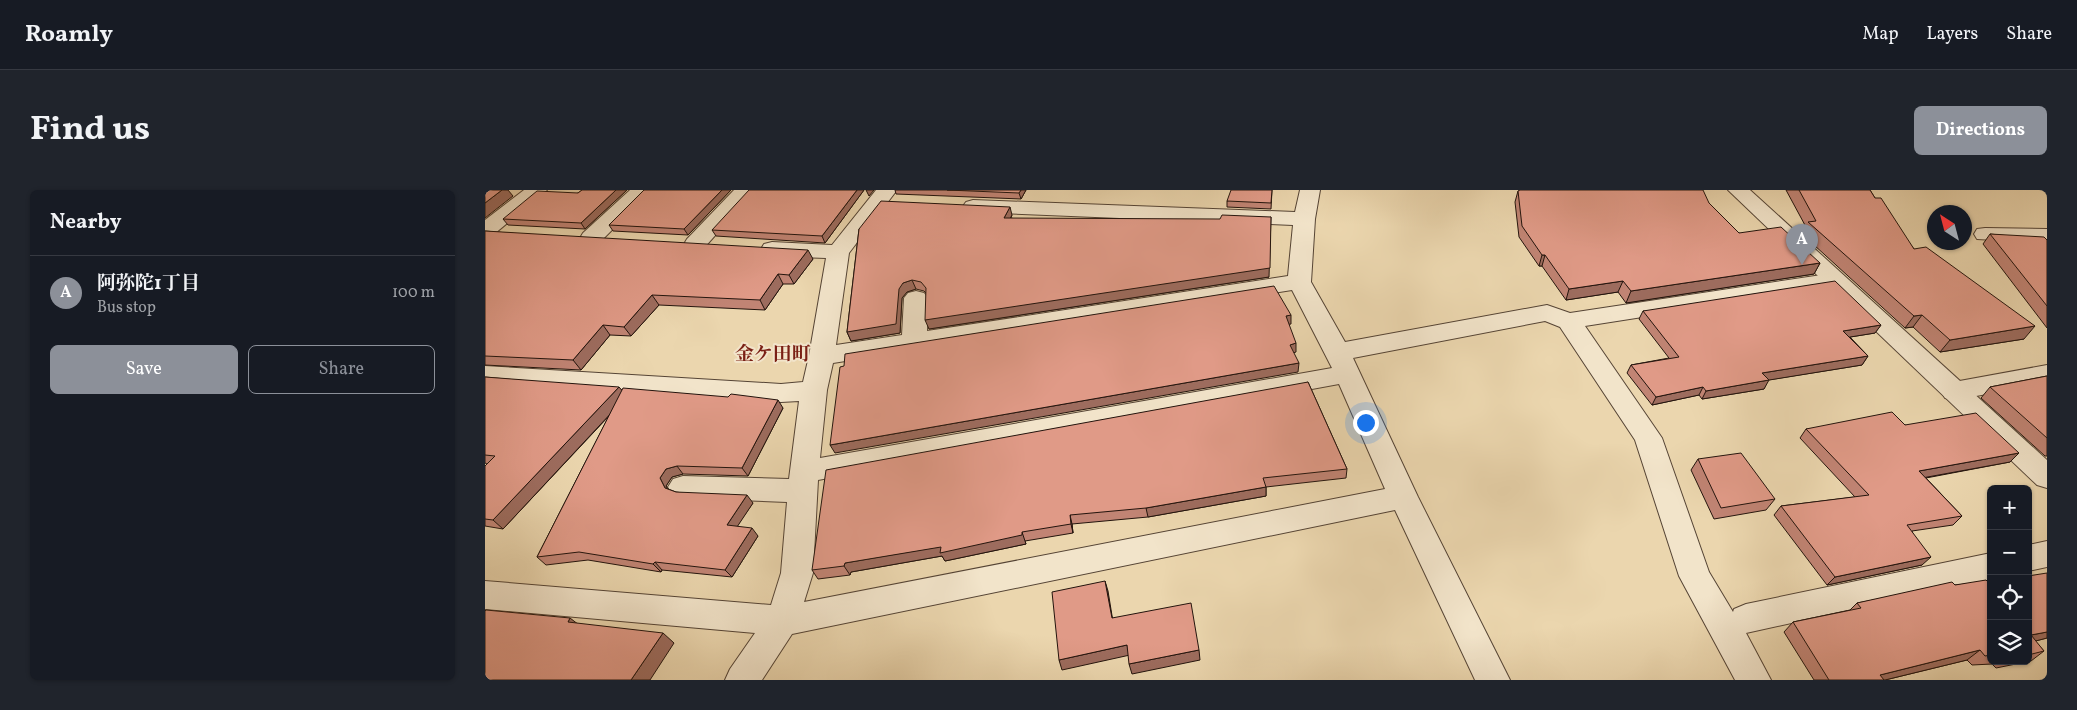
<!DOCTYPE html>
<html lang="en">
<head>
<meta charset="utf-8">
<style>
	body { margin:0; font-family:Vollkorn,"Noto Serif JP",serif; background:#20242c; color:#f1f3f6 }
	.controls { position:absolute; right:15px; bottom:15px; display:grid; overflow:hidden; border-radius:8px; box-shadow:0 1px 4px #0004 }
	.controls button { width:45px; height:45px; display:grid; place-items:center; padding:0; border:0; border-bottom:1px solid #363941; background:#171b24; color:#f1f3f6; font:25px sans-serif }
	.compass { position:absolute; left:1442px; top:15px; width:45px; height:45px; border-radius:50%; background:#171b24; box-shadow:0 1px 4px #0004; rotate:324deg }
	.you { position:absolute; left:880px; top:232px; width:18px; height:18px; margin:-12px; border:4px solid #fff; border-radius:50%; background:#1a73e8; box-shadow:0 0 0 8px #1a73e833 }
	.badge { display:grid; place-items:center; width:32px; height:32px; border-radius:50%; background:#8c9099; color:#fff; font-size:16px; font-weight:700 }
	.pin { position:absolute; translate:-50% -41px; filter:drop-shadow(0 1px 2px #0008) }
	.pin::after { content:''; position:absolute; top:26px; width:18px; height:15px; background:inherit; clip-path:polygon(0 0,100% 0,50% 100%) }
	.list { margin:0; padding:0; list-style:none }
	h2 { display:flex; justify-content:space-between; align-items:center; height:65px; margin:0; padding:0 20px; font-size:21px }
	h2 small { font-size:16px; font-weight:400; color:#9ea1a6 }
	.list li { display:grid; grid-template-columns:32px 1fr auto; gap:15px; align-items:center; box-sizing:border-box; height:75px; padding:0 20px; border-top:1px solid #363941 }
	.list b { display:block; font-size:19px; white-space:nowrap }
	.list p { margin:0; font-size:16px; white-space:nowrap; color:#9ea1a6 }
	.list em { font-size:16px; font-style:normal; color:#9ea1a6 }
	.actions { display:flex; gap:10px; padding:15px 20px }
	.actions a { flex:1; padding:11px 0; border:1px solid #8c9099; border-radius:8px; text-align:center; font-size:18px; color:#8c9099 }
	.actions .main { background:#8c9099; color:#fff }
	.icon { flex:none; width:28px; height:28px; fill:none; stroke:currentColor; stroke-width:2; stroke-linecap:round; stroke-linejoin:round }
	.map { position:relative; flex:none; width:1562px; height:490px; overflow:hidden; border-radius:8px }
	header { display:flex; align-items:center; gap:30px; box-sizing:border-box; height:70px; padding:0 25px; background:#171b24; border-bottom:1px solid #363941 }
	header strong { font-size:24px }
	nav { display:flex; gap:28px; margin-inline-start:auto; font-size:18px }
	.intro { display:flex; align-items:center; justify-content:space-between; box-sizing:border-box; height:120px; padding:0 30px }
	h1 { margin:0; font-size:35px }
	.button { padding:12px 22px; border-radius:8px; background:#8c9099; color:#fff; font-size:18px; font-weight:700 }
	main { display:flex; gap:30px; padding:0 30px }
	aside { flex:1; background:#171b24; border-radius:8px; box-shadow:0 1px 4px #0004 }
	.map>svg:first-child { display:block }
</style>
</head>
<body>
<header>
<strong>Roamly</strong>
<nav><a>Map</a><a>Layers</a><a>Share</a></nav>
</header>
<div class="intro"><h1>Find us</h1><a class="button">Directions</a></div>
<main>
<aside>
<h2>Nearby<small></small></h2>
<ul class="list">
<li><span class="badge">A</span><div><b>阿弥陀1丁目</b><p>Bus stop</p></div><em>100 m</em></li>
</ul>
<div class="actions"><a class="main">Save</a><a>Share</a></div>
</aside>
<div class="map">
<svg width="1562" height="490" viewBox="0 0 1562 490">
	<rect width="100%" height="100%" fill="#ebd6ae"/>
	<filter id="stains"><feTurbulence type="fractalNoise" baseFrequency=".004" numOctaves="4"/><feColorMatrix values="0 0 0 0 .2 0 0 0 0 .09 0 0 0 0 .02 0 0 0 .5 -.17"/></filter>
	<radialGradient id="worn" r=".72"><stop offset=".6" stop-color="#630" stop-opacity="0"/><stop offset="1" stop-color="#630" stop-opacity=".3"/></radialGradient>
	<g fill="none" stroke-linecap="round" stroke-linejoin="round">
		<!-- minor casing -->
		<g stroke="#554435" stroke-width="2">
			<g id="minor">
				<polygon points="39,0 62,0 8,45 0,46 0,30"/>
				<polygon points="145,0 167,0 114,53 106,55 98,53 95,48 98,43"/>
				<polygon points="249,0 266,0 268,3 218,59 210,61 202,59 199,54 202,49"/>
				<path d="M391 0H412L364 63 351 155 417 145 419 108 423 103 431 101 439 103 443 108 442 141 803 86 808 35 488 22 481 20 478 16 481 12 488 10 810 22 815 0H835L830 29 826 92 860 152 1062 115 1085 123 1350 83 1358 85 1361 90 1358 95 1350 97 1100 136 1177 248 1224 382 1248 422 1249 419 1261 414 1506 363V389L1261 443 1286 490H1250L1194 386 1150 250 1075 137 1060 131 868 168 933 307 1025 490H990L910 320 307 444 277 490H240L245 479 270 443 0 419V391L286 415 296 383 302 312 198 308 188 305 183 297 188 289 198 286 304 289 314 211 296 212 0 194V176L296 194 318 192 324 166 341 68 287 66 279 64 276 59 279 54 287 52 347 55ZM807 100 847 178 335 268 342 200 348 173ZM854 194 900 299 319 412 328 383 333 290Z"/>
				<polygon points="1500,38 1562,39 1562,53 1492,49 1489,44 1492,39"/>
				<polygon points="1562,175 1562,193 1469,210 1460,208 1456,201 1460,194 1469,192"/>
				<polygon points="1562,351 1562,377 1543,381 1543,355"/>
			</g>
		</g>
		<!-- tertiary casing -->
		<g stroke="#554435" stroke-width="2">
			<polygon id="tertiary" points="1243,0 1265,0 1562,270 1562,298 1552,295"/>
		</g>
		<!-- minor -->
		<use href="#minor" fill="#f2e4ca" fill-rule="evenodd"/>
		<!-- tertiary -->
		<use href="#tertiary" fill="#f2e4ca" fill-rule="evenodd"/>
	</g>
	<!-- wall -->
	<g fill="#c18474" stroke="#23140d">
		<polygon points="97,0 142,0 100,39 23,35 18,29 93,3"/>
		<polygon points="246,0 203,45 128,41 124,35"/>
		<polygon points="379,0 340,53 231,46 227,40"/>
		<polygon points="410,0 541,0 536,9 411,4"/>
		<polygon points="787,0 786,19 742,17 742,11"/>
		<polygon points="1301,0 1385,0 1390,8 1429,59 1539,149 1455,162 1428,137 1420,138 1317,44 1321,37"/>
		<polygon points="1033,1 1224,13 1254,43 1335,73 1329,84 1141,113 1133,102 1081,110 1057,76 1054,76 1034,47 1030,12"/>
		<polygon points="527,25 526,28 784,87 444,139 441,103 439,101 431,99 422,102 417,108 415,143 366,151 362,142 374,39"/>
		<polygon points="0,41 328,69 309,94 298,94 280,120 174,115 146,146 125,145 96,180 0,175"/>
		<polygon points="1505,44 1562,50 1562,138 1498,54"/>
		<polygon points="1158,121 1396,135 1390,143 1365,147 1383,166 1377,175 1283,190 1279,199 1217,209 1214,205 1167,215 1142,183 1146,175 1184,168 1154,129"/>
		<polygon points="1562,186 1562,266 1560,266 1496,208 1505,197"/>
		<polygon points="0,187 137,200 298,218 263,286 198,284 187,287 181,296 183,299 191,302 268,313 252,336 273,346 247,387 177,380 176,382 103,370 61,375 52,367 124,226 18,339 0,336 0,276 2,274 0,273"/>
		<polygon points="823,192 862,279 861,288 781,297 781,306 663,327 587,334 588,343 540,351 541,354 460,371 457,366 366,382 365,385 333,389 327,380"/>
		<polygon points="1420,235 1534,263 1525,272 1441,288 1477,326 1468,335 1427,341 1437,375 1342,395 1289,325 1296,316 1370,307 1315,248 1321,239"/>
		<polygon points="1213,269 1290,309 1281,320 1229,329 1206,280"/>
		<polygon points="1543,386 1562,448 1550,451 1559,461 1546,471 1511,478 1507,474 1487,475 1482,470 1400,490 1329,490 1299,442 1308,432 1365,420 1372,413 1470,395 1506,392 1506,471 1543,471"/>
	</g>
	<!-- shaded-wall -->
	<g fill="#9d6c5e" stroke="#23140d">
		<polygon points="17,0 23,0 28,6 0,28 0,13"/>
		<polygon points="131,0 142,0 100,39 96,33"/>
		<polygon points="237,0 246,0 203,45 199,39"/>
		<polygon points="372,0 379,0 340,53 337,46"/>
		<polygon points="381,0 389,0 384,6"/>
		<polygon points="536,0 541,0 536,9 534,3"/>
		<polygon points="525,17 527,25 521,36 519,28"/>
		<polygon points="786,27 784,87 444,139 440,130"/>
		<polygon points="323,60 328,69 309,94 304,85"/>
		<polygon points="1057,65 1060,65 1057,76 1054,76"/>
		<polygon points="1335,73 1329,84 1141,113 1146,101"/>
		<polygon points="293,84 298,94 280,120 275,110"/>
		<polygon points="427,90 431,99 422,102 417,108 415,143 366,151 362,142 418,93"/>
		<polygon points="1138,91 1133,102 1081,110 1084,99"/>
		<polygon points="167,105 174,115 146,146 139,137"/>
		<polygon points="806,125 806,134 801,135 801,126"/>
		<polygon points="1437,125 1428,137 1420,138 1429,126"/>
		<polygon points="118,135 125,145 96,180 88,170"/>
		<polygon points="1396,135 1390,143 1353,149 1358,141"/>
		<polygon points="1550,136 1539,149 1455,162 1465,150"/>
		<polygon points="811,153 811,162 805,164 805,155"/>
		<polygon points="1383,166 1377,175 1272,192 1277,183"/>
		<polygon points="814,173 813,182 350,263 345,255"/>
		<polygon points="1284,190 1279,199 1217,209 1221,201"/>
		<polygon points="134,197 142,206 18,339 8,330"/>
		<polygon points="1218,197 1214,205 1167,215 1171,207"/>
		<polygon points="293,210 298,218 263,286 257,278"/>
		<polygon points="1534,263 1525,272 1426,290 1434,281"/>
		<polygon points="192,276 198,284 187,287 181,296 186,306 180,298 175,288 181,279"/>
		<polygon points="781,297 781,306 663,327 661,318"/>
		<polygon points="262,305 268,313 248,343 242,335"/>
		<polygon points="585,325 587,334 588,343 586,334"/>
		<polygon points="267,338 273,346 247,387 240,380"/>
		<polygon points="537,342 541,354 460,371 457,366 366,382 365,385 359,376 360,373"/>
		<polygon points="1446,367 1437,375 1342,395 1350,387"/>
		<polygon points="170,372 177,380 176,382 168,374"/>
		<polygon points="620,391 623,401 629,438 627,428"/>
		<polygon points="85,428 98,438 83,432"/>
		<polygon points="1562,442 1562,448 1543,453 1546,445"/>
		<polygon points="178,443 189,453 165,490 146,490"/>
		<polygon points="642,455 645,465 577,480 574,470"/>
		<polygon points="714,460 715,470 647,484 644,474"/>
		<polygon points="1495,460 1482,470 1400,490 1389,490 1395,485"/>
	</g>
	<!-- building -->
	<g fill="#e09a87" stroke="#23140d">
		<polygon points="0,0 17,0 0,13"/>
		<polygon points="97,0 131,0 96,33 18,29 52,1 93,3"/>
		<polygon points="159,0 237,0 199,39 124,35"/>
		<polygon points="264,0 372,0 337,46 227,40"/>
		<polygon points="462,0 536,0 534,3"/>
		<polygon points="746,0 787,0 786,13 742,11"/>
		<polygon points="1035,0 1218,0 1224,13 1254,43 1296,37 1335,73 1146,101 1138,91 1084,99 1060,65 1057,65 1037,36 1033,1"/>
		<polygon points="1314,0 1385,0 1390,8 1396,8 1429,59 1441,57 1550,136 1465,150 1437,125 1429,126 1323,32 1331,31"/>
		<polygon points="396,11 525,17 519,28 735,29 737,25 786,27 785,78 440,130 441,98 436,92 427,90 418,93 414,99 411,134 362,142 374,39"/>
		<polygon points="0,41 323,60 304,85 293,84 275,110 167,105 139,137 118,135 88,170 0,166"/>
		<polygon points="1505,44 1559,47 1562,50 1562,116"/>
		<polygon points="1350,91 1396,135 1358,141 1383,166 1277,183 1284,190 1221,201 1218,197 1171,207 1146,175 1194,167 1158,121"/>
		<polygon points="789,96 806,125 801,126 811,153 805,155 814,173 345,255 355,177 359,176 360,164"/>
		<polygon points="1562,186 1562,248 1505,197"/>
		<polygon points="0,187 134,197 8,330 0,329 0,276 10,266 0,265"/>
		<polygon points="823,192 862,279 778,288 781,297 661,318 585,325 586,334 537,342 537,345 455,363 456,357 360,373 359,376 327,380 341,280"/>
		<polygon points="138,198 243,207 246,204 293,210 257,278 192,276 181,279 175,288 180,298 191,302 262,305 242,335 267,338 240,380 170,372 168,374 94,362 52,367"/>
		<polygon points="1407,222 1420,235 1491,223 1534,263 1434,281 1477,326 1422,335 1446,367 1350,387 1296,316 1384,305 1321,239"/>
		<polygon points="1256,263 1290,309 1236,318 1213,269"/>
		<polygon points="1562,383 1562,442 1546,445 1559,461 1543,465 1543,386"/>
		<polygon points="1501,390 1503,392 1506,392 1506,465 1500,466 1495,460 1395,485 1399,490 1344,490 1308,432 1376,418 1372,413 1467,392 1470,395"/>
		<polygon points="620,391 627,428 706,413 714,460 644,474 642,455 574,470 567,402"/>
		<polygon points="1,420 85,428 83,432 178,443 146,490 0,490 0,421"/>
	</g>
	<g text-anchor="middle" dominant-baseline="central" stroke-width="4" stroke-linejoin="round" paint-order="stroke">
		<!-- neighbourhood labels -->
		<g font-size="19" font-weight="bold" fill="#7a1f14" stroke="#f2e4ca">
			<text x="288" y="165">金ケ田町</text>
		</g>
	</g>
	<rect width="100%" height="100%" filter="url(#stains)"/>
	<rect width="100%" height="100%" fill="url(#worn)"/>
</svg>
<div class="controls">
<button>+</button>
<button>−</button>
<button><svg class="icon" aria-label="locate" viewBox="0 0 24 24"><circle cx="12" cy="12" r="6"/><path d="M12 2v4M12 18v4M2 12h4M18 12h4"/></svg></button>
<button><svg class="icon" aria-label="layers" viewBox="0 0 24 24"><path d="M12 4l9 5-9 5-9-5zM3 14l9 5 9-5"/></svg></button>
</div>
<svg class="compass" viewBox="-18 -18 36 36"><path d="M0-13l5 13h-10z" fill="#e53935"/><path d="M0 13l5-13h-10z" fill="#9ea1a6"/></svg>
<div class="you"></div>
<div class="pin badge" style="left:1317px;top:75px">A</div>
</div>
</main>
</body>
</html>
